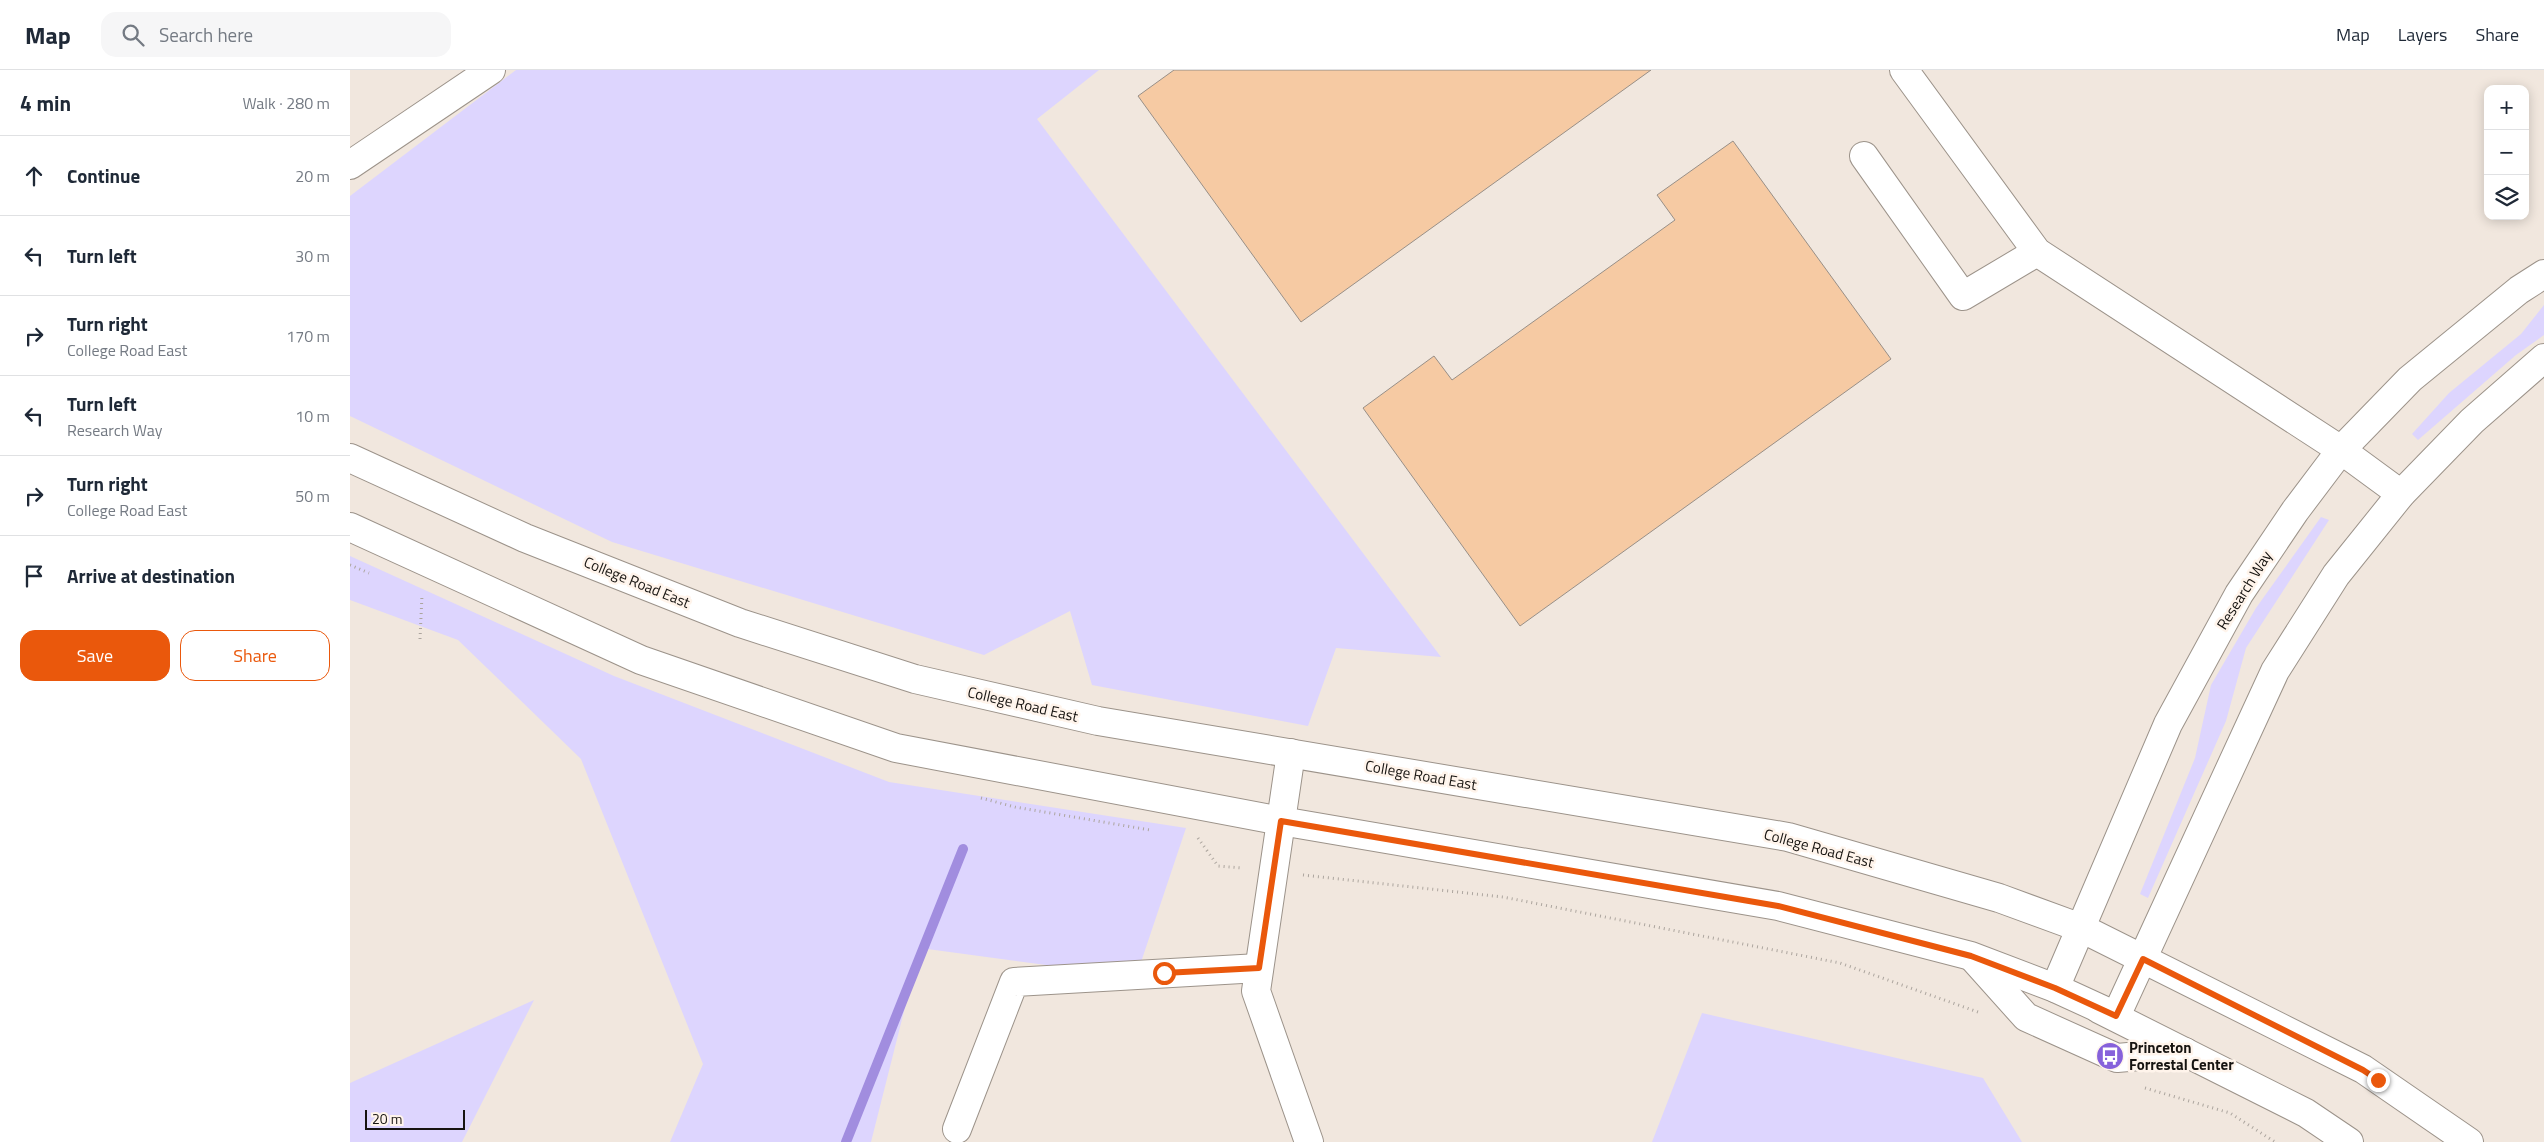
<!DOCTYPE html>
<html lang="en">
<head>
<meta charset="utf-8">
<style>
	body { margin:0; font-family:"Titillium Web",sans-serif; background:#f6f6f7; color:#1f2937 }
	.controls { position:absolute; right:15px; top:15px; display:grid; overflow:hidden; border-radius:10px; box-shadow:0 2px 12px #0003 }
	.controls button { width:45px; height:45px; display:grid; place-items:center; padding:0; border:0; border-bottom:1px solid #e0e1e3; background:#fff; color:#1f2937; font:25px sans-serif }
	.scale { position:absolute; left:15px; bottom:12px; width:100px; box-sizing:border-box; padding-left:5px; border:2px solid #171411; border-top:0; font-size:14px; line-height:18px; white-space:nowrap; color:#171411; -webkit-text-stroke:4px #fff4eb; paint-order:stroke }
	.stop { position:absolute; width:15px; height:15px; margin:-11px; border:4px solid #ea580c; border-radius:50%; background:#fff }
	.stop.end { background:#ea580c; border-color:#fff; box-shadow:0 1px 5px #0008 }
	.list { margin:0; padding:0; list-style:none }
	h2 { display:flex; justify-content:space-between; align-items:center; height:65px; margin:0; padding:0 20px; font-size:21px }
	h2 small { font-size:16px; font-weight:400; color:#747a83 }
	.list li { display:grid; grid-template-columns:32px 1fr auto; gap:15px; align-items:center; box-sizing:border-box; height:80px; padding:0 20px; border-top:1px solid #e0e1e3 }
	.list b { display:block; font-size:19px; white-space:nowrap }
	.list p { margin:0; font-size:16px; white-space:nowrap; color:#747a83 }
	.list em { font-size:16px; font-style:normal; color:#747a83 }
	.actions { display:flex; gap:10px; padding:15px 20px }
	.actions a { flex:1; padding:11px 0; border:1px solid #ea580c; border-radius:15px; text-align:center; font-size:18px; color:#ea580c }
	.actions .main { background:#ea580c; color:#fff }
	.icon { flex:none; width:28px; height:28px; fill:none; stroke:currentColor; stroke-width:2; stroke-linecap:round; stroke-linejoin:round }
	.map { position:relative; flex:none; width:2194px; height:1072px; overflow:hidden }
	header { display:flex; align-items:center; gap:30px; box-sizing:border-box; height:70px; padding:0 25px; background:#fff; border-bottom:1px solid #e0e1e3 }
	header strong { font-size:24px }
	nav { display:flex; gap:28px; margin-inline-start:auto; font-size:18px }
	.search { width:350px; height:45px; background:#f6f6f7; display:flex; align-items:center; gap:12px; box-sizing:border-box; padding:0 18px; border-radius:15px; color:#747a83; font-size:19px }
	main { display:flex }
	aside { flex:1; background:#fff }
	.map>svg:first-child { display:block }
</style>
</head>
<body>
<header>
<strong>Map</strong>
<div class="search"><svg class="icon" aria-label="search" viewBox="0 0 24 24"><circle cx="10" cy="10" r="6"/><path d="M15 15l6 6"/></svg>Search here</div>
<nav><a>Map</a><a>Layers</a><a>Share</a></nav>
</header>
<main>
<aside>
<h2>4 min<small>Walk · 280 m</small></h2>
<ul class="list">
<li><svg class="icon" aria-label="ahead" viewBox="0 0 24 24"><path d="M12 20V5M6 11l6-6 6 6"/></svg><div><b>Continue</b></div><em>20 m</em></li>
<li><svg class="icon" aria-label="left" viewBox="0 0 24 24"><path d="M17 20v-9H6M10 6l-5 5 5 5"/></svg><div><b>Turn left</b></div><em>30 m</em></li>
<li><svg class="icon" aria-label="right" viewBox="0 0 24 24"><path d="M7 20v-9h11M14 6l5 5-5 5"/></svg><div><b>Turn right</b><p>College Road East</p></div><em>170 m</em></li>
<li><svg class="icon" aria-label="left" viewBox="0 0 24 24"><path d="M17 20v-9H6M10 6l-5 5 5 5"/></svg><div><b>Turn left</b><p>Research Way</p></div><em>10 m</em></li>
<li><svg class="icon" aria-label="right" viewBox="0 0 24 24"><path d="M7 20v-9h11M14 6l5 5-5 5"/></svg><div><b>Turn right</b><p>College Road East</p></div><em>50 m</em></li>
<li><svg class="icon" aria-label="arrive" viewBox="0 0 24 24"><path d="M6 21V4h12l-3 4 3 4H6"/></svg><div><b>Arrive at destination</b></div></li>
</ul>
<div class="actions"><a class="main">Save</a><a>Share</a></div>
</aside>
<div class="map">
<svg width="2194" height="1072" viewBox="0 0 2194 1072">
	<rect width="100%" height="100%" fill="#f1e7de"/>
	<!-- green -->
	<g fill="#ddd5fe">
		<polygon points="166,0 749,0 687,49 1091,587 986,578 958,656 742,615 720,541 634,585 262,472 0,346 0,126"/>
		<polygon points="2194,235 2194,265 2166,285 2068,370 2062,364 2099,323 2171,264"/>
		<polygon points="1971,447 1979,450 1896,578 1876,651 1798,828 1790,824 1845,688 1861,615 1906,538"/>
		<polygon points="0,486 264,606 539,712 836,758 786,907 570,878 521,1072 320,1072 353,994 231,689 108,570 0,530"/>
		<polygon points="184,930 112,1072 0,1072 0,1013"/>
		<polygon points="1352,943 1633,1008 1672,1072 1302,1072"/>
	</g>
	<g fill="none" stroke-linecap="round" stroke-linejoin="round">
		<!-- stream -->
		<polyline stroke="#a18ddf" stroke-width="10" points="496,1072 613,779"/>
	</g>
	<!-- building -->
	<g fill="#f6caa3" stroke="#988f87">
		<polygon points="824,0 1301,0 951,252 788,26"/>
		<polygon points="1383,71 1541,289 1170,556 1013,338 1084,286 1102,310 1325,150 1307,125"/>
	</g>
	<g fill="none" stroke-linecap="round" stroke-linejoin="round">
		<!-- minor casing -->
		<g stroke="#9c938a" stroke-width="30">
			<g id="minor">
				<polyline points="1554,0 1687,182 1991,380 2051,424"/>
				<polyline points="1514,86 1613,226 1687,182"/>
				<polyline points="0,95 141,0"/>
				<polyline points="0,388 175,468 390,553 565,609 748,651 1438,767 1649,828 1731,858 2013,999 2119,1072"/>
				<polyline points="0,457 291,590 546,678 931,751 1428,836 1621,886 1705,918 1766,946 1925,601 1986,505 2051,424 2122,351 2194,288"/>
				<polyline points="941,683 906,921 959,1072"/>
				<polyline points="1624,889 1676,947 1767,988 1835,982"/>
				<polyline points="1705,918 1818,654 1889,524 1945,441 1991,380 2060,309 2169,220 2194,204"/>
				<polyline points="1749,939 1956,1043 1999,1072"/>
				<polyline points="607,1059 664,912 909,898"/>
			</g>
		</g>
		<!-- path -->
		<g stroke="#aca59e" stroke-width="3" stroke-dasharray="1 4" stroke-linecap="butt">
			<polyline points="0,495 19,503"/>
			<polyline points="70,569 72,525"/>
			<polyline points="631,728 665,737 800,760"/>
			<polyline points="848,768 868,796 892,798"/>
			<polyline points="953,805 1153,827 1490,893 1628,942"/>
			<polyline points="1795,1018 1880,1043 1925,1072"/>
		</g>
		<!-- minor -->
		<use href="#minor" stroke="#fff" stroke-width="28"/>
	</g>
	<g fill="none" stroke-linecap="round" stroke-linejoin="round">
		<!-- route -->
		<polyline stroke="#ea580c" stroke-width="6" points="814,903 909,898 931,751 1428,836 1621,886 1705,918 1766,946 1793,889 2013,1000 2028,1010"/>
	</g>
	<!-- icons -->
	<defs>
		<g id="bus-disc" transform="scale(1.4375)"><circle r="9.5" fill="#8661db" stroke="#fff4eb"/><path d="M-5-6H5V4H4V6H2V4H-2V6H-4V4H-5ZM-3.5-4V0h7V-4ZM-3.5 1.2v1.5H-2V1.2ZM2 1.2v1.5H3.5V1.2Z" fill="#fff"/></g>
	</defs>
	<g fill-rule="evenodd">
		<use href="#bus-disc" x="1760" y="986"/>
	</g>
	<g text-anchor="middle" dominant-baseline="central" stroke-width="5" stroke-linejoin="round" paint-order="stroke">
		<!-- street labels -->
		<g font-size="15" fill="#171411" stroke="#fff4eb">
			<text transform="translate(287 512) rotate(22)">College Road East</text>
			<text transform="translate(1894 520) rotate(-58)">Research Way</text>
			<text transform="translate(673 634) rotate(13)">College Road East</text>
			<text transform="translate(1071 705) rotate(10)">College Road East</text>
			<text transform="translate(1469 778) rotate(15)">College Road East</text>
		</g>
		<!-- poi labels -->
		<g font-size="15" font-weight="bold" fill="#171411" stroke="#fff4eb" text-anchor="start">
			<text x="1779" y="977">Princeton<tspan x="1779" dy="17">Forrestal Center</tspan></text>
		</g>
	</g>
</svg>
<div class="controls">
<button>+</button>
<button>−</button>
<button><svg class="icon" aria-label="layers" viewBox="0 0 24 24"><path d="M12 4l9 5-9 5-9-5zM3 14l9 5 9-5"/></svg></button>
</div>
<div class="scale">20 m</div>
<div class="stop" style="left:814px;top:903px"></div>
<div class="stop end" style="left:2028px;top:1010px"></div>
</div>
</main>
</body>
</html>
